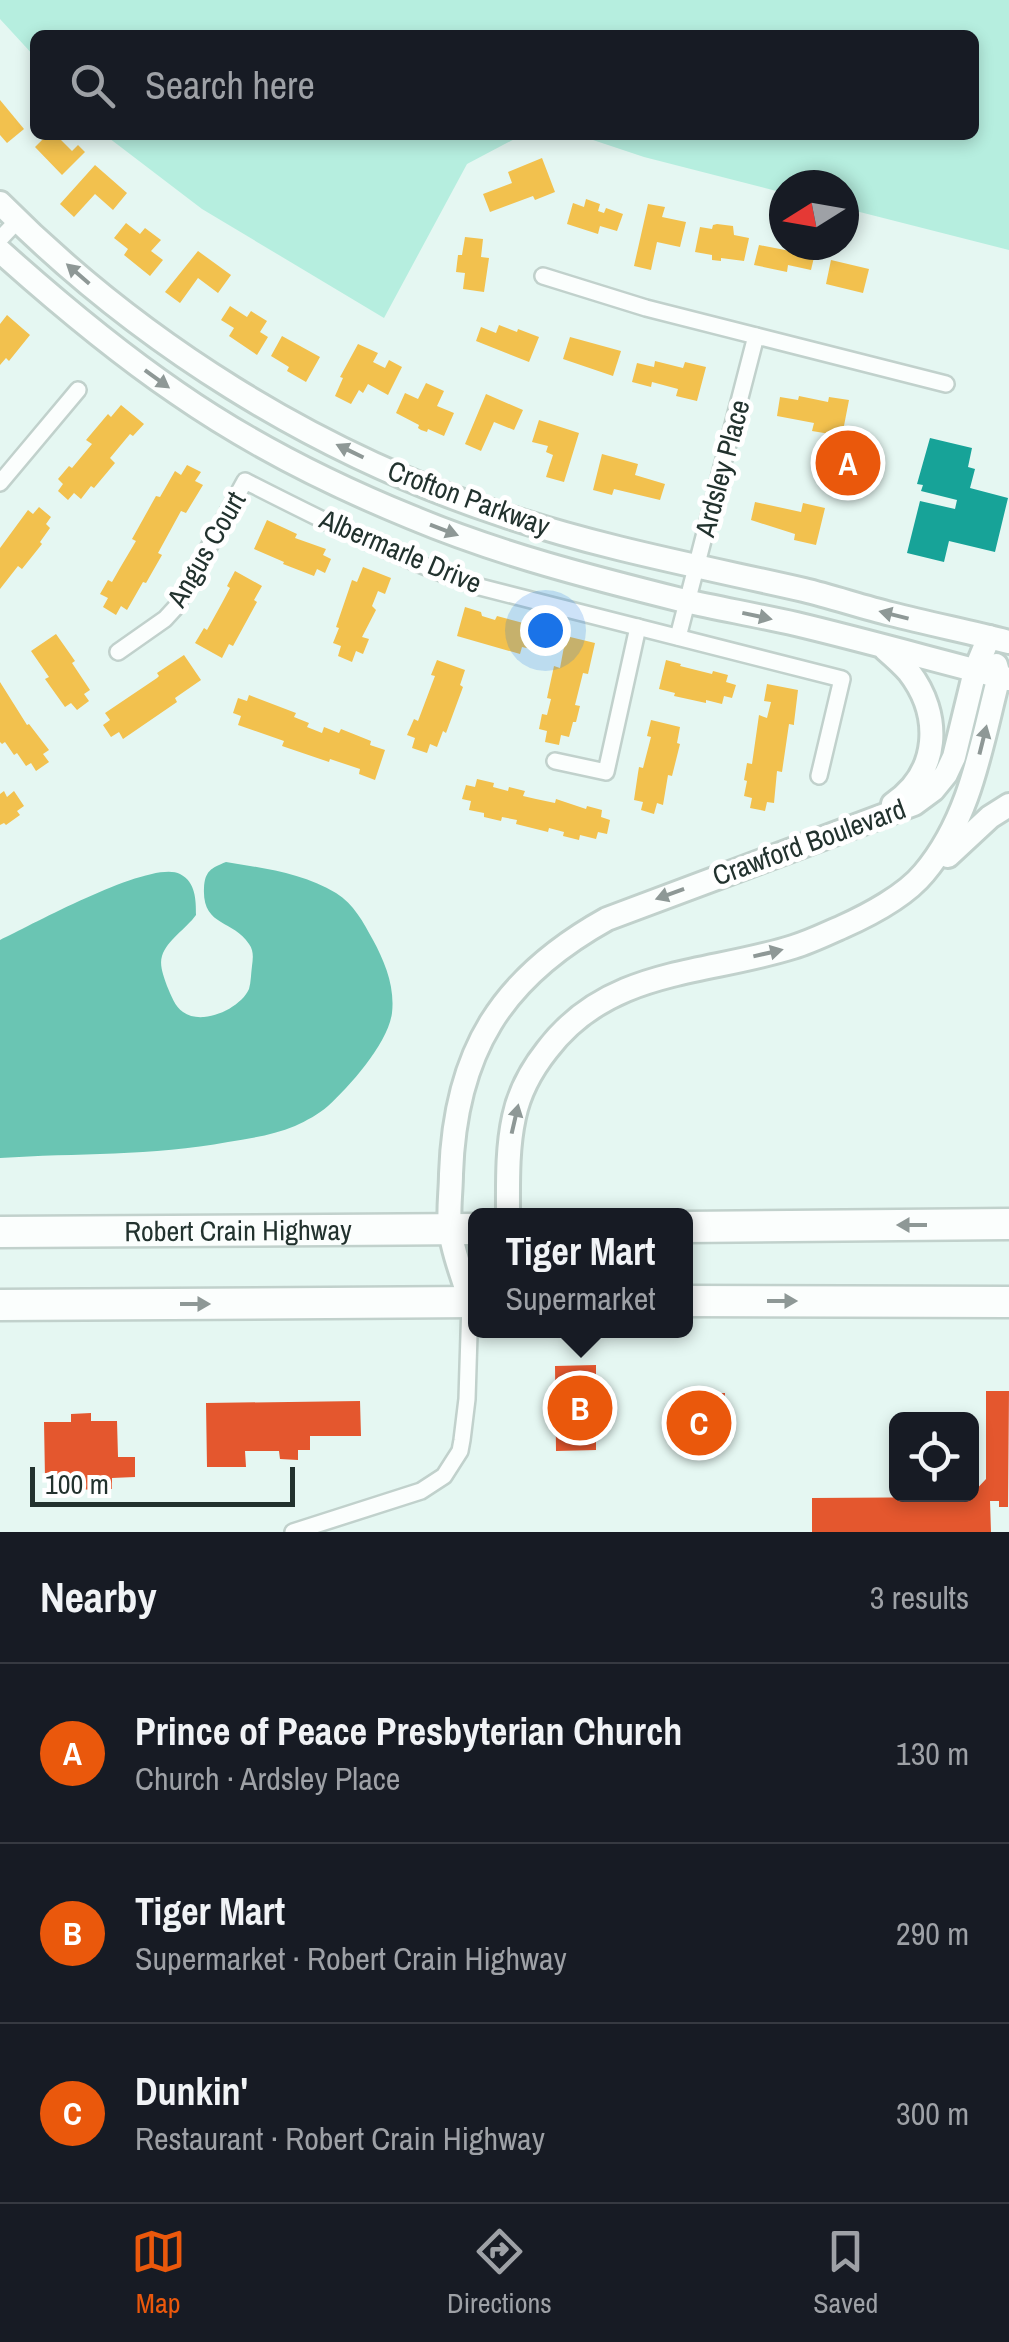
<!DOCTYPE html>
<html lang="en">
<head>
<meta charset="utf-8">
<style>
	body { margin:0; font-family:"Archivo Narrow",sans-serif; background:#242831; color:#f1f3f6 }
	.controls { position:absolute; right:30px; bottom:30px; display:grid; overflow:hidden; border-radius:15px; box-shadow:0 5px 15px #0003 }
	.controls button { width:90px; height:90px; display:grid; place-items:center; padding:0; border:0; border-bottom:2px solid #363941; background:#171b24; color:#f1f3f6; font:50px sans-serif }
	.compass { position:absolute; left:769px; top:170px; width:90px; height:90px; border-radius:50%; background:#171b24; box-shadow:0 5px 15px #0003; rotate:259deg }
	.scale { position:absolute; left:30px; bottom:25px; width:265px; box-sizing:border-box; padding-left:10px; border:5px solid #22322e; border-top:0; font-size:28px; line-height:35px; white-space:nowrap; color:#22322e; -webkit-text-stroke:8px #fff; paint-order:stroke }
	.you { position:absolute; left:545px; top:630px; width:35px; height:35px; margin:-25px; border:8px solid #fff; border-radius:50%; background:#1a73e8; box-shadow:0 0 0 15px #1a73e833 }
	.badge { display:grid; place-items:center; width:65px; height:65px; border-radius:50%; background:#ea580c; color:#fff; font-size:32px; font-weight:700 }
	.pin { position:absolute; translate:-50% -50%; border:5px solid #fff; box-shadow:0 2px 10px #0006 }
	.popup { position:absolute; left:468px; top:1208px; width:225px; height:130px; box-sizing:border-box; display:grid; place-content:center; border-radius:15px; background:#171b24; filter:drop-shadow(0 2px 8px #0005); font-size:32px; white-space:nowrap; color:#9ea1a6 }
	.popup b { font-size:38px; color:#f1f3f6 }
	.popup::after { content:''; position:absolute; left:50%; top:100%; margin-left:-20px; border:20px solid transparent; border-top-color:#171b24 }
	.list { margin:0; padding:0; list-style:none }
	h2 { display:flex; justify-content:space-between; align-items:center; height:130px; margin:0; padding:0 40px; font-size:42px }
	h2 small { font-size:32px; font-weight:400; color:#9ea1a6 }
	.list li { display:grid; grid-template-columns:65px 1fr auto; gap:30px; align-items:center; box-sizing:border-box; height:180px; padding:0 40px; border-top:2px solid #363941 }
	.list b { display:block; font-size:38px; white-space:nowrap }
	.list p { margin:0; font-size:32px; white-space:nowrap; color:#9ea1a6 }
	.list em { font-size:32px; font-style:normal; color:#9ea1a6 }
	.icon { flex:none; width:55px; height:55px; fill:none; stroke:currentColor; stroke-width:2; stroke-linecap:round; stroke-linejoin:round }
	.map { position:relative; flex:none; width:1009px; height:1532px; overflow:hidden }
	.search { position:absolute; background:#171b24; box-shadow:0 5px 15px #0003; left:30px; right:30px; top:30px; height:110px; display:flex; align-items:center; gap:25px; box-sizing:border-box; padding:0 35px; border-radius:15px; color:#9ea1a6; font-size:38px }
	.sheet { height:670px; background:#171b24 }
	nav { display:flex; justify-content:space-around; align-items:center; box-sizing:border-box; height:140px; border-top:2px solid #363941; background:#171b24; font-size:28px; color:#9ea1a6 }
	nav a { display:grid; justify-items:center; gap:5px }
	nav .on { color:#ea580c }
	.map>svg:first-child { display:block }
</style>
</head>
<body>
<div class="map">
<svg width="1009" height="1532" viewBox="0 0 1009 1532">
	<rect width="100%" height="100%" fill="#e5f7f2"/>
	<!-- green -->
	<g fill="#b6eedf">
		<polygon points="0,0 1009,0 1009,250 844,208 844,185 784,185 784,193 644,157 578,135 974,135 974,35 35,35 35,57 0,19"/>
		<polygon points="105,135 522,135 467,164 384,318 202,209"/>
	</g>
	<!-- water -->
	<path fill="#6ac5b3" d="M226 862C263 868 303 873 336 893 354 904 363 922 373 940 385 962 395 987 392 1013 388 1043 350 1086 328 1106 319 1114 306 1121 295 1126 274 1135 251 1138 228 1142 153 1156 76 1153 0 1158V940C32 925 151 859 180 874 196 882 196 901 196 915 186 929 167 940 162 956 159 966 164 977 167 986 171 995 175 1007 183 1012 202 1026 240 1009 249 989 251 982 251 973 252 966 253 958 254 951 249 944 233 919 202 927 204 888 205 871 211 868 226 862Z"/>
	<!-- homes -->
	<g fill="#f2c14e">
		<polygon points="0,100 24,129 7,143 0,135"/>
		<polygon points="47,135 56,135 72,151 78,145 85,152 62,175 35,147"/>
		<polygon points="542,158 555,192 535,200 533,196 490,212 483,194 512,183 508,172"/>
		<polygon points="95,165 127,193 113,210 95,194 74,217 60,204"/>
		<polygon points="586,199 600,204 598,211 604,213 606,208 623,214 617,231 600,226 598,234 567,224 573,203 584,207"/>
		<polygon points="648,204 665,207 662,217 686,222 680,247 657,242 651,270 634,266"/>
		<polygon points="126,223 140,234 145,228 161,240 151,251 163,260 150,276 124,255 128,249 114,238"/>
		<polygon points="717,224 733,226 734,235 749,238 744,261 721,258 721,261 712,260 712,255 695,252 700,227 712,229 713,225"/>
		<polygon points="465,237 483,239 481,257 489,258 484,292 463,289 465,273 456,272 458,255 462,255"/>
		<polygon points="759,245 790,251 791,248 815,253 811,270 788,265 787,272 754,265"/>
		<polygon points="198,251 231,275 218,293 198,278 180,303 165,292"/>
		<polygon points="831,260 869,269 863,293 826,284"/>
		<polygon points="230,306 247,317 251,311 267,321 260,332 268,337 257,355 229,336 234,328 221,320"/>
		<polygon points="7,315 30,335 9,361 6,358 0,365 0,324"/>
		<polygon points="499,325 517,332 518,329 539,337 529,362 476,341 481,327 496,333"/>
		<polygon points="282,336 320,357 306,382 287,371 289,367 271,356"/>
		<polygon points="570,337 621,351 613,376 563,359"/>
		<polygon points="358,344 378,353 373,362 385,368 389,360 402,367 388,395 368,384 363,393 359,390 351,404 335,396 343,378 340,377"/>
		<polygon points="655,361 683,368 685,362 706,367 697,401 676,396 678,389 652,382 651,387 632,382 637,363 654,367"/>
		<polygon points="426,383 444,391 437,406 454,413 444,436 428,429 427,432 421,430 418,428 419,425 396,413 405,393 418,399"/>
		<polygon points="486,394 523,410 514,430 494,422 481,451 465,444"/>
		<polygon points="799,396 828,402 829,397 849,400 842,436 812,431 814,423 777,416 780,397 798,400"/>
		<polygon points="121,405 144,424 133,436 130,434 110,458 115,463 94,488 91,486 81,499 74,493 68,500 58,491 63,484 58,479 69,466 72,468 92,444 86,440 108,414 111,417"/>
		<polygon points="539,420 579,433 564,482 546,477 553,455 546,452 548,446 532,442"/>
		<polygon points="602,454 638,464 635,475 665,484 660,500 614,489 612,495 593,490"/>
		<polygon points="187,465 201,472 195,481 203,485 186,513 181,511 158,553 162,555 146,583 143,582 127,610 121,606 116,615 103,607 108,598 100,594 108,580 112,582 120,568 136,541 132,539 156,496 160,497 175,471 181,475"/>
		<polygon points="755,502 801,512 803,503 825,508 816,545 794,540 795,534 751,520"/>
		<polygon points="39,507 51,517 46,524 50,528 40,542 42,544 22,569 18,566 0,589 0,548 28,510 33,514"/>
		<polygon points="267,520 297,534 295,538 326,549 323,555 331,559 325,573 317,569 314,576 283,564 284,562 254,549"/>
		<polygon points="363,567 391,578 385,594 378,591 372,606 376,610 362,637 369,639 363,654 356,651 352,662 338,656 341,646 333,643 339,628 336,627 348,592 352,580 357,582"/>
		<polygon points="235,571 262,586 254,600 257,602 233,646 229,644 222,658 195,643 204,628 207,630 222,603 230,588 227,586"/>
		<polygon points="465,607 481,612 482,616 495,620 497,616 527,624 525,633 535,635 531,649 522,647 520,654 457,636"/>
		<polygon points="56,634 75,661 72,663 90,690 84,694 89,701 77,710 71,703 65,707 45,679 49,677 31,651"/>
		<polygon points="566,636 595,643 588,674 583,673 575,705 580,706 576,722 573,722 569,737 561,735 559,745 545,742 547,731 539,729 542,714 547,715 551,699 547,698 554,666 560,668"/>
		<polygon points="184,655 201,680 175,698 177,702 123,739 119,732 111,737 103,725 110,720 105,713 157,678 159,676 157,673"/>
		<polygon points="437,660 465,670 460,685 463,687 446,733 443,731 437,747 430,744 427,753 412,748 415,738 407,735 414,719 418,721 435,676 431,675"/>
		<polygon points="666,660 681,664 680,666 712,674 713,671 728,675 726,682 736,685 732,698 724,696 722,704 706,700 706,703 674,696 675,693 659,689"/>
		<polygon points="0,682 27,725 29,724 49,750 43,754 49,762 36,771 31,763 26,766 17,753 14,755 5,742 2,744 0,742"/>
		<polygon points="767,684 798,690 794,723 794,725 789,724 782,772 777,771 774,803 767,802 765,811 750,808 752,798 744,796 747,781 744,780 747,763 752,764 759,715 767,718 771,702 764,701"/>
		<polygon points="249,695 296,713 294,717 309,723 307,727 322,733 324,727 339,733 341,729 371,741 370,745 385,750 375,780 359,774 360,769 330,759 329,762 282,746 284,741 238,725 241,716 233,713 238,698 247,701"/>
		<polygon points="651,720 680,727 677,743 680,744 672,776 668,775 663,805 657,803 654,814 641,810 643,802 634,800 638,773 639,767 643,768 651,737 647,736"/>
		<polygon points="477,779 494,783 493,787 508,791 509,787 525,791 523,796 536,799 555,803 556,799 586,809 587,806 602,810 601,817 610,820 607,834 598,832 596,839 580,835 579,840 563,836 564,832 549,828 548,832 516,824 517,820 502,817 501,821 484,817 484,813 469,810 471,801 462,799 466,785 475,787"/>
		<polygon points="4,791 7,797 14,791 24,806 17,811 20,815 6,825 4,823 0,825 0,794"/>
	</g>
	<!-- shops -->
	<g fill="#e4572e">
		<polygon points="596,1365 596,1398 599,1398 600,1418 596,1418 596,1450 556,1451 555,1366"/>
		<polygon points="986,1391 1009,1391 1008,1507 999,1507 999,1501 990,1501 991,1532 812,1532 812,1498 969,1497 972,1494 986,1479"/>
		<polygon points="685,1393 725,1393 723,1432 719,1431 719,1441 705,1441 705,1431 687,1432 687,1441 674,1441 674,1414 685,1414"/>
		<polygon points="360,1401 361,1436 310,1436 310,1450 298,1450 298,1460 280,1459 279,1451 245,1451 246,1467 207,1467 206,1403"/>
		<polygon points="91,1413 91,1421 117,1421 118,1457 135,1457 135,1477 112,1478 112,1489 65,1490 64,1480 45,1478 44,1422 71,1422 71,1414"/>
	</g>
	<!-- public -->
	<polygon fill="#17a398" points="930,438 972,448 968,467 975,469 970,488 1008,498 995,552 949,541 944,562 907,553 920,501 955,509 957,500 921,491 923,485 917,484"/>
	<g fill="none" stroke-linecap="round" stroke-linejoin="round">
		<!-- street casing -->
		<g stroke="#c1d1cc" stroke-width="20">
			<g id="street">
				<polyline points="0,239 18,220"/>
				<polyline points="543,276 646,308 946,384"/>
				<polyline points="0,483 78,390"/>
				<polyline points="678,637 756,336"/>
				<path d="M118 652 165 619 176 607 245 481C320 519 396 558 476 586L842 679 819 776"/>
				<polyline points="555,761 606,772 638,627"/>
				<polyline points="293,1532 421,1491 444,1476 460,1451 462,1440 467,1399 470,1302"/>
			</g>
		</g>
		<!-- secondary casing -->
		<g stroke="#c1d1cc" stroke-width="28">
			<g id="secondary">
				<path d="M0 203C139 343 315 453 503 515 601 548 703 567 804 590 833 597 862 607 891 614 930 624 970 632 1009 642"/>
				<path d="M0 251C57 302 114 350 177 393 249 443 330 484 411 517 499 554 593 578 685 601 722 609 760 616 796 624 867 641 938 661 1009 679"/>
				<path d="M886 650C894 657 902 664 909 672 942 715 940 772 893 804"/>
				<polyline points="948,856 990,817 1009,805"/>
				<path d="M508 1216C508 1183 507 1149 514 1117 519 1093 532 1069 547 1050 609 968 704 975 793 947 810 942 826 934 842 927 869 915 906 895 924 873 971 817 981 745 999 676L996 665"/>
				<path d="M470 1302C464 1278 452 1252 450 1228 448 1210 451 1191 451 1174 455 1052 501 978 607 919L914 804 933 790 946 774 954 757 975 671 989 637"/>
			</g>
		</g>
		<!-- highway casing -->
		<g stroke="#c1d1cc" stroke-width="35">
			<g id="highway">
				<polyline points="685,1227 1009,1224"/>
				<path id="s1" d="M0 1232 475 1229"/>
				<polyline points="685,1301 1009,1302"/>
				<polyline points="0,1305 475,1302"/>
			</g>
		</g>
		<!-- street -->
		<use href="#street" stroke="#fbfefd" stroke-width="15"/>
		<!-- secondary -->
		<use href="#secondary" stroke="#fbfefd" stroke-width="22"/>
		<!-- highway -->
		<use href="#highway" stroke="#fbfefd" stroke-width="30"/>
	</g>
	<!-- one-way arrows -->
	<defs><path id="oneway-solid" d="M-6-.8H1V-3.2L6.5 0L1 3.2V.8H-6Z" transform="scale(2.5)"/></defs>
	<g fill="#8e9896">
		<use href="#oneway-solid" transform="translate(78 274) rotate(-139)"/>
		<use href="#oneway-solid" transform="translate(157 379) rotate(36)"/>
		<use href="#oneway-solid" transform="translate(350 451) rotate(-154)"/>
		<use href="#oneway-solid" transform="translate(444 530) rotate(21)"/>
		<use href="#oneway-solid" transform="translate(894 615) rotate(-166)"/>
		<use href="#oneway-solid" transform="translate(757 616) rotate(12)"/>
		<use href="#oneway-solid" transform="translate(983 740) rotate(-76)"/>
		<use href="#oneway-solid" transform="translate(670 894) rotate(160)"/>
		<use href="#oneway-solid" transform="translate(768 953) rotate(-13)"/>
		<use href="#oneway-solid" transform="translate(515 1119) rotate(-77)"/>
		<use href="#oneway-solid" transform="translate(912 1225) rotate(180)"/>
		<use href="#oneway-solid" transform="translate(782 1301)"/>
		<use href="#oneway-solid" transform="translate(195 1304)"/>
	</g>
	<g text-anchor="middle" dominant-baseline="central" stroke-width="10" stroke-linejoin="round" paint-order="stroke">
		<!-- street labels -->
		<g font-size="28" fill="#22322e" stroke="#fff">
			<text transform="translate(722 468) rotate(-75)">Ardsley Place</text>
			<text transform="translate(469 498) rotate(20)">Crofton Parkway</text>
			<text transform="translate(206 549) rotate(-60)">Angus Court</text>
			<text transform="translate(401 551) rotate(23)">Albermarle Drive</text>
			<text transform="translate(809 842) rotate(-20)">Crawford Boulevard</text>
			<text stroke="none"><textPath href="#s1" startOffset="238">Robert Crain Highway</textPath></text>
		</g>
	</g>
</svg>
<div class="controls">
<button><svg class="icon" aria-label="locate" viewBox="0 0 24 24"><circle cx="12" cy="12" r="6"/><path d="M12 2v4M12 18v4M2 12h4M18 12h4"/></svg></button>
</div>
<svg class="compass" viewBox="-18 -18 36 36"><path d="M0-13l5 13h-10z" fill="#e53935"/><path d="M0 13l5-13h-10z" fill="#9ea1a6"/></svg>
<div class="scale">100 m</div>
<div class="you"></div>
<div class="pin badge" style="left:848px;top:463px">A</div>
<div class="pin badge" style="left:580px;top:1408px">B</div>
<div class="popup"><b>Tiger Mart</b>Supermarket</div>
<div class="pin badge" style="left:699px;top:1423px">C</div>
<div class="search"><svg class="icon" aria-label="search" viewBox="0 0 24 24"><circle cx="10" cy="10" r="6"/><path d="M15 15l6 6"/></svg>Search here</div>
</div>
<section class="sheet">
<h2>Nearby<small>3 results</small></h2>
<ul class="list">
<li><span class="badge">A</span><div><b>Prince of Peace Presbyterian Church</b><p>Church · Ardsley Place</p></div><em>130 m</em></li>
<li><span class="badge">B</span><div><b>Tiger Mart</b><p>Supermarket · Robert Crain Highway</p></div><em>290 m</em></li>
<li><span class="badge">C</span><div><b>Dunkin'</b><p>Restaurant · Robert Crain Highway</p></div><em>300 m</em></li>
</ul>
</section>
<nav>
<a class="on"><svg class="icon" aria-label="map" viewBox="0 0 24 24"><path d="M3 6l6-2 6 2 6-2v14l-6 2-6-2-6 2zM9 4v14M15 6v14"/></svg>Map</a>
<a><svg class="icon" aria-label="directions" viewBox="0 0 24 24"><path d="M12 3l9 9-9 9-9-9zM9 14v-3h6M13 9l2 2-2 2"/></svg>Directions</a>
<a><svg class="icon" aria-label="saved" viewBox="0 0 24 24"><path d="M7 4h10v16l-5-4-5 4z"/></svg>Saved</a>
</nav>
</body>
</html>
